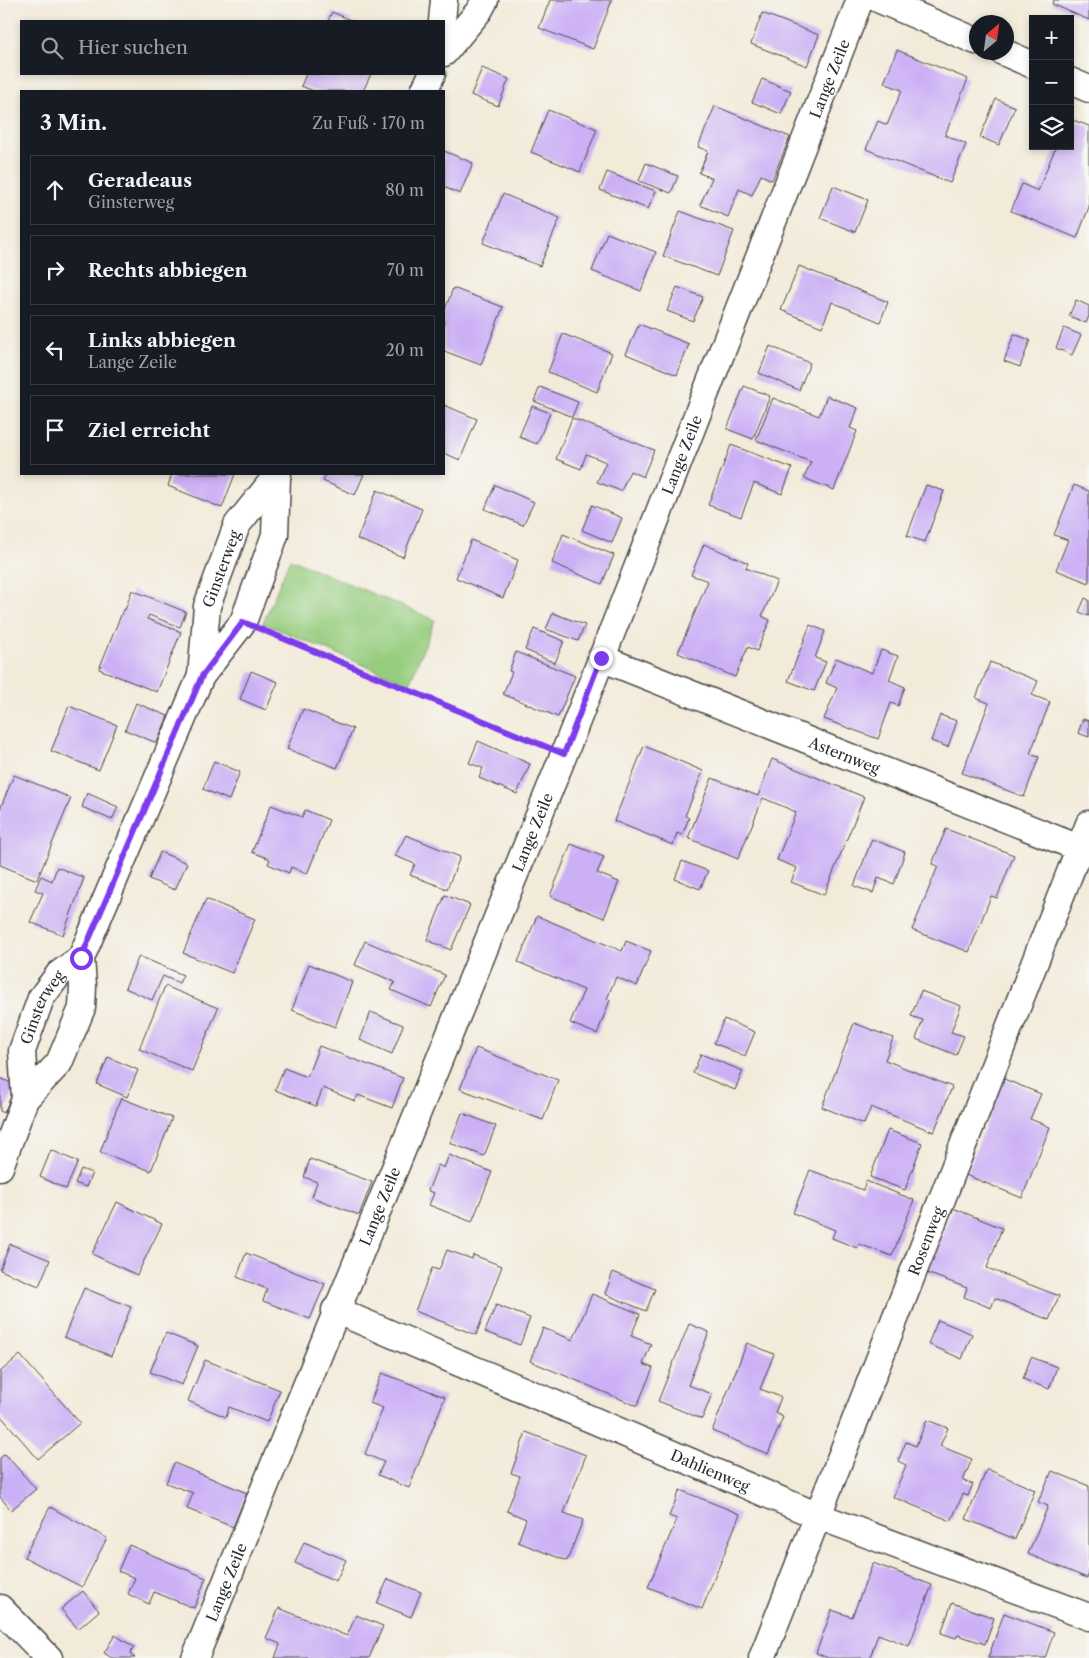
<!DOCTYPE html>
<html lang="de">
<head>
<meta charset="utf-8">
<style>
	body { margin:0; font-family:"Libre Caslon Text",serif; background:#242831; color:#f1f3f6 }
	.controls { position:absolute; right:15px; top:15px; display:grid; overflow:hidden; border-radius:0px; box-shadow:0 2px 8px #0003 }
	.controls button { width:45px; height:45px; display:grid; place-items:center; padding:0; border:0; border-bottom:1px solid #363941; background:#171b24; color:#f1f3f6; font:25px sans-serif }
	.compass { position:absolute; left:969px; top:15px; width:45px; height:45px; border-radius:50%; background:#171b24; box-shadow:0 2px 8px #0003; rotate:29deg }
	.stop { position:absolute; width:15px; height:15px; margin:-11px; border:4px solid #7c3aed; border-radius:50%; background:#fff }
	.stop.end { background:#7c3aed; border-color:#fff; box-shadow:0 1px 5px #0008 }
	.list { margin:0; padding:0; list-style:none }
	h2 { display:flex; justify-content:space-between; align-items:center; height:65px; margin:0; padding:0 20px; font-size:21px }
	h2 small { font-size:16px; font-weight:400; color:#9ea1a6 }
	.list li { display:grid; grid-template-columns:32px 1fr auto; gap:15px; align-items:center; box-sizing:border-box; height:70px; margin:0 10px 10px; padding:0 10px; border:1px solid #363941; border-radius:0px }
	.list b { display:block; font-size:19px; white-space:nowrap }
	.list p { margin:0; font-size:16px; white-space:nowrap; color:#9ea1a6 }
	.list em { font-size:16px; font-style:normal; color:#9ea1a6 }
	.icon { flex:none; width:28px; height:28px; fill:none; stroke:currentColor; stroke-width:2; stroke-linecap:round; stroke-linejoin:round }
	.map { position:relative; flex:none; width:1089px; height:1658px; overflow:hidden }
	.search { position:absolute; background:#171b24; box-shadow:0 2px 8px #0003; left:20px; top:20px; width:425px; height:55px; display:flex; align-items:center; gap:12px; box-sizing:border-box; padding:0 18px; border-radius:0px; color:#9ea1a6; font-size:19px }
	.panel { position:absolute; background:#171b24; box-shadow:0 2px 8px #0003; left:20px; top:90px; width:425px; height:385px; border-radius:0px }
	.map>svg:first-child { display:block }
</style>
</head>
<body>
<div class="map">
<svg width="1089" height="1658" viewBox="0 0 1089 1658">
	<rect width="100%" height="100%" fill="#f6f6f2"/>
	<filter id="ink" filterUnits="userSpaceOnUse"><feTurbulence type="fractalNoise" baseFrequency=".02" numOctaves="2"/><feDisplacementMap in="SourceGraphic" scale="10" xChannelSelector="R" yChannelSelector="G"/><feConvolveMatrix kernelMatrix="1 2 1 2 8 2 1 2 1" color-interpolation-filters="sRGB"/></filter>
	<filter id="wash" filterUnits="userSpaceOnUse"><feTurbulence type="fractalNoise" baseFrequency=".0096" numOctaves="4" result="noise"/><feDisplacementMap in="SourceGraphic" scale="20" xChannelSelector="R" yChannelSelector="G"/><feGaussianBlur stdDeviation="1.12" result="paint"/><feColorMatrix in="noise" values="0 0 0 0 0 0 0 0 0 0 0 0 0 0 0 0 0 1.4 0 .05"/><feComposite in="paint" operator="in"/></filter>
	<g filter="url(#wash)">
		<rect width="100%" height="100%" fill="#f3ebda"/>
		<!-- green -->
		<polygon fill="#97cd7f" stroke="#617c55" points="290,559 435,620 409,684 263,623"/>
		<g id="blocks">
			<!-- building -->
			<g fill="#ccb0f5">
				<polygon points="550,0 612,0 593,49 539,28"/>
				<polygon points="1054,0 1089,0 1089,20 1052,4"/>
				<polygon points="332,12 353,21 328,21"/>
				<polygon points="762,13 819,35 807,66 751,44"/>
				<polygon points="897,50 968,79 945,135 966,144 950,183 866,149 878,121 887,125 902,90 884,83"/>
				<polygon points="482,68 509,79 498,106 471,95"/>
				<polygon points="306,74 371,74 363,91 314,91 301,86"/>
				<polygon points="762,79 791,91 781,114 752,102"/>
				<polygon points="996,99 1015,107 999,145 980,137"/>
				<polygon points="715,106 790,137 772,180 761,175 752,195 739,189 728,217 700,205 712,178 699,173 708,151 698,147"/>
				<polygon points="548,110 597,129 580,172 531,152"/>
				<polygon points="1070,119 1089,126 1089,207 1077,238 1011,211 1022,184 1038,191 1056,146 1070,146"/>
				<polygon points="444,151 473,163 460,194 444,187"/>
				<polygon points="646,163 678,176 671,193 639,181"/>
				<polygon points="607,172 656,191 648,209 600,190"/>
				<polygon points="833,186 868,200 855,232 820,218"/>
				<polygon points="503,194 560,218 540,266 483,243"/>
				<polygon points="680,211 734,231 717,276 663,256"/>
				<polygon points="607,233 656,252 641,291 592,271"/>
				<polygon points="799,266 888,302 880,322 832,302 822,327 781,310"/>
				<polygon points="677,287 703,297 693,321 667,311"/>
				<polygon points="453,288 503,307 481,365 444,351 444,313"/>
				<polygon points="1076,300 1089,306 1089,316 1086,323 1069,316"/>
				<polygon points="639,324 689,344 677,375 626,354"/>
				<polygon points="1064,328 1081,335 1072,355 1056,348"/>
				<polygon points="563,334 612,353 597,392 548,372"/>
				<polygon points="1014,334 1030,340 1020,367 1004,361"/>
				<polygon points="770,346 810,363 799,390 759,373"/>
				<polygon points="744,386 770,396 753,439 727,429"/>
				<polygon points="540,387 578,402 572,417 534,401"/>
				<polygon points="827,396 858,408 850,428 857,431 834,490 804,478 811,462 756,440 773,398 819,416"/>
				<polygon points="444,405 477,419 460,460 444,453"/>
				<polygon points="532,406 550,413 537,444 519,437"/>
				<polygon points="572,418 654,450 643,477 630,471 621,491 597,482 606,462 586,454 581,469 556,459"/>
				<polygon points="731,445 792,468 782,494 754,483 741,517 708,505"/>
				<polygon points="172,474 235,474 222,508 168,486"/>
				<polygon points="326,474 364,474 355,495 323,481"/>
				<polygon points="495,485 534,502 523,525 485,509"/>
				<polygon points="926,485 944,491 925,542 907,536"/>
				<polygon points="1074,485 1089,491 1089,583 1056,570 1068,540 1054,535"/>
				<polygon points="377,490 422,509 403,557 357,539"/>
				<polygon points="592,505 622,518 612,543 582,530"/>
				<polygon points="563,534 614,555 602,584 552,563"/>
				<polygon points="471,540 518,560 503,598 456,578"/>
				<polygon points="704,544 748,563 746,568 777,581 762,616 770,620 757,651 748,647 735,677 678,653 708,581 691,575"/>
				<polygon points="132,590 186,612 180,627 149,615 147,619 181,632 157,692 99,669 123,610 125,610"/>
				<polygon points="1085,598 1089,600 1089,616 1079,612"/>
				<polygon points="553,613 585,625 578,641 546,629"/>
				<polygon points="810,625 825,631 815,658 826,662 814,691 788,681"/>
				<polygon points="534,629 564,641 555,663 525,650"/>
				<polygon points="881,650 898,656 889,680 905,687 898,706 891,703 878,739 824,719 837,688 826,683 836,658 872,673"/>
				<polygon points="516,652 575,676 558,717 503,694 512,672 509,671"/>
				<polygon points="990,662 1038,681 1032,695 1050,702 1030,754 1039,757 1024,797 962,773 989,703 976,698"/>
				<polygon points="251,671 278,682 266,710 240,699"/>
				<polygon points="136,703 168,716 157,743 125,730"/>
				<polygon points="69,706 117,725 99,770 51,751"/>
				<polygon points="303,709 353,729 337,768 287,749"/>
				<polygon points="940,715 957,721 948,747 931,741"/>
				<polygon points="1083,719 1089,721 1089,737 1078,733"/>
				<polygon points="478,741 530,764 517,794 479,778 483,768 469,763"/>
				<polygon points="644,746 703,771 685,816 689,818 682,835 677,833 673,845 614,821"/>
				<polygon points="772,759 864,797 824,895 791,882 797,868 777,860 796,812 763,798 738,859 688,838 712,778 758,796"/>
				<polygon points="214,761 240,772 229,800 203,789"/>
				<polygon points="14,775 71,798 37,880 0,865 0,809"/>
				<polygon points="87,793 118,807 112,820 82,807"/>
				<polygon points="271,805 302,817 305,810 329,820 307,874 291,867 289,873 268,864 270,859 252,852"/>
				<polygon points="946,829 1014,855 997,898 991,896 969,952 912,930 938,866 932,864"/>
				<polygon points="406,835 460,857 447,889 410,875 415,864 395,856"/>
				<polygon points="872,839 905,852 894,884 878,878 873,893 854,886"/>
				<polygon points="571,844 604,857 597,873 619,882 604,918 550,896"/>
				<polygon points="160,852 187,863 175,890 149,879"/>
				<polygon points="682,861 708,871 700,889 675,879"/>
				<polygon points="57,867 84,878 63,935 30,922 43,893 35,890 41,876 52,881"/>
				<polygon points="445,895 470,905 451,950 427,940"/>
				<polygon points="206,899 255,919 232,973 183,953"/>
				<polygon points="537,916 622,951 626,941 651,951 637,986 616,977 607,999 610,1000 597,1034 570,1023 584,990 518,962"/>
				<polygon points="365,941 445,975 431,1007 391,990 395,982 355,965"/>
				<polygon points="139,956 183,975 179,983 163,976 152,1000 125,988"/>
				<polygon points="309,964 352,982 335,1027 292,1010"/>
				<polygon points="165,986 218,1008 192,1071 139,1049"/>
				<polygon points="921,991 961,1006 951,1032 964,1036 956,1055 916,1039 923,1020 911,1016"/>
				<polygon points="371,1012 403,1025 392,1054 360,1040"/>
				<polygon points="724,1019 755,1032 745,1056 714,1043"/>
				<polygon points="854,1023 893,1038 885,1060 952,1087 934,1132 871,1107 864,1124 822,1107"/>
				<polygon points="319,1046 403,1078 392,1108 358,1095 355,1101 323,1088 316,1106 275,1090 284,1068 307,1077"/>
				<polygon points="476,1048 558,1080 543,1120 460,1089"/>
				<polygon points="701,1054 743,1071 735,1090 693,1073"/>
				<polygon points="108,1057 138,1070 127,1097 97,1084"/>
				<polygon points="0,1078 16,1085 4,1113 0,1111"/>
				<polygon points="1004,1079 1041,1094 1030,1119 1050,1127 1022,1198 966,1175"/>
				<polygon points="121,1098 172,1118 151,1171 100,1152"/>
				<polygon points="462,1113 496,1126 484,1156 450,1143"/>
				<polygon points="888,1130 922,1143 905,1190 870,1177"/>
				<polygon points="51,1150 78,1162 66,1189 40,1177"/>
				<polygon points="449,1155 492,1172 472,1222 429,1205 434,1193 428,1191 438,1165 444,1168"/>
				<polygon points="310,1159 372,1182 359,1215 312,1197 317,1182 304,1177"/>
				<polygon points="81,1169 92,1173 86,1187 75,1183"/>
				<polygon points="810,1170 863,1190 866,1181 914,1200 892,1256 859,1244 857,1248 832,1238 835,1230 793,1213"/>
				<polygon points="117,1202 162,1224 137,1275 92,1254"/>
				<polygon points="953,1208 1002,1228 987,1268 1059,1296 1049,1320 995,1298 991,1308 964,1297 967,1288 927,1273"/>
				<polygon points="10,1244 50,1260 39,1286 0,1270"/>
				<polygon points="447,1250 472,1259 473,1255 502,1266 476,1335 415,1311 432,1268 439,1270"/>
				<polygon points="246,1253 325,1284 310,1319 263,1301 267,1289 237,1277"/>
				<polygon points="613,1272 655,1289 646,1311 605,1294"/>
				<polygon points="84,1288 131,1307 111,1356 64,1337"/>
				<polygon points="592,1294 640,1314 631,1336 651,1344 643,1364 653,1368 637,1406 530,1361 543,1328 573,1340"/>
				<polygon points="496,1305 530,1318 520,1345 485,1332"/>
				<polygon points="938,1320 972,1334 962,1359 928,1344"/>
				<polygon points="689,1324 709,1332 688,1385 712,1394 702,1419 658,1401"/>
				<polygon points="166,1333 198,1346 182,1385 150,1372"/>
				<polygon points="747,1343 774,1354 760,1389 781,1397 775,1413 783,1417 768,1454 712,1431"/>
				<polygon points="20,1355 80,1423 38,1459 0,1415 0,1372"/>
				<polygon points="1031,1357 1057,1367 1049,1389 1023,1379"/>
				<polygon points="205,1360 280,1390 267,1422 229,1407 226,1417 188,1401"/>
				<polygon points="382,1373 445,1397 409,1488 378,1475 384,1462 365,1454 383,1408 370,1403"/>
				<polygon points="927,1420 948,1428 940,1446 972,1459 963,1481 973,1484 968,1496 963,1494 951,1521 893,1497 906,1465 898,1461 906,1442 916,1446"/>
				<polygon points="526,1432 586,1455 564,1513 583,1520 567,1561 518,1542 526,1519 507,1511 520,1476 511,1473"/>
				<polygon points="5,1454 36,1489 11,1510 0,1497 0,1458"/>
				<polygon points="174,1463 247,1493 233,1527 187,1509 193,1493 166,1483"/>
				<polygon points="987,1469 1035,1490 1015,1539 966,1519"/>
				<polygon points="1052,1471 1089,1486 1089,1573 1087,1578 1028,1554 1048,1506 1038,1502"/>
				<polygon points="680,1490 740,1514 702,1609 648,1587 677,1519 669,1516"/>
				<polygon points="50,1507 107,1538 82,1587 24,1557"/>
				<polygon points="304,1542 346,1560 336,1581 295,1563"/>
				<polygon points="129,1545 206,1578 194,1608 154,1592 149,1604 128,1594 135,1578 118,1571"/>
				<polygon points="873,1563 932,1585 909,1646 878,1634 870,1658 828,1658 816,1653 832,1610 852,1617"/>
				<polygon points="388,1579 421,1592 411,1617 377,1603"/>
				<polygon points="83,1591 99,1611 78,1629 61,1609"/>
				<polygon points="952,1603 994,1618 985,1644 958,1635 956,1638 941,1633"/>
				<polygon points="279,1608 347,1636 356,1615 383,1626 369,1658 275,1658 280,1644 266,1638"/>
				<polygon points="1004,1613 1054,1632 1045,1658 988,1658"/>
				<polygon points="115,1635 134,1647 130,1654 135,1658 112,1658 104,1653"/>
			</g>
		</g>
	</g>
	<g filter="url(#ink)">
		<use href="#blocks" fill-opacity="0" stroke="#494845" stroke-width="1"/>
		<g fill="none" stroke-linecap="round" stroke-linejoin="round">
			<!-- street casing -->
			<g stroke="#494845" stroke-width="29">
				<g id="street">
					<polyline points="880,0 976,41"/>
					<polyline points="442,21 444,0"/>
					<polyline points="1003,52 1033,65"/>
					<polyline points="444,53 479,11 485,0"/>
					<polyline points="1070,81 1089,89"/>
					<polyline points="424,91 432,74"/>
					<path id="s1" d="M601 658 1089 852"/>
					<path id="s2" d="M201 676 207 606 237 525 278 474"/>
					<polyline points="25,1099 59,1063 82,1008 83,986 81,958 201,676 243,622 275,535 277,477"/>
					<path id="s3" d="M0 1167 25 1099 22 1051 41 998 59 974 81 958"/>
					<path id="s4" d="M335 1310 818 1516 1089 1617"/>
					<polyline points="0,1608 49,1658"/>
					<path id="s5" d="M195 1658 564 754 860 0"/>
					<path id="s6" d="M762 1658 1089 824"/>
				</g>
			</g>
			<!-- path -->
			<polyline stroke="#494845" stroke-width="3" stroke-dasharray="4 4" stroke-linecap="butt" points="269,632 536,743"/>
			<!-- street -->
			<use href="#street" stroke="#fff" stroke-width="26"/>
		</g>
	</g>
	<g fill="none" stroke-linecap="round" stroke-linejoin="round" filter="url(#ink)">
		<!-- route -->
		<polyline stroke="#7c3aed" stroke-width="6" points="81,958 202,676 243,622 564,754 601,658"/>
	</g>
	<g text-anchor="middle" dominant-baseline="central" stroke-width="5" stroke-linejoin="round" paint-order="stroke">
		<!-- street labels -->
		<g font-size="15" fill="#2b2b2b" stroke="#f6f6f2">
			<text stroke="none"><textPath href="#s5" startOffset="1702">Lange Zeile</textPath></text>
			<text stroke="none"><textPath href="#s5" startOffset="1298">Lange Zeile</textPath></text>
			<text stroke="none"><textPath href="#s2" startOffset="110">Ginsterweg</textPath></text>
			<text stroke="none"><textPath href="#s1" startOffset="262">Asternweg</textPath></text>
			<text stroke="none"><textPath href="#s5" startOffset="892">Lange Zeile</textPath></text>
			<text stroke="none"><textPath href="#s3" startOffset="169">Ginsterweg</textPath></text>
			<text stroke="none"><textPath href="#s5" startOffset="488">Lange Zeile</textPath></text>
			<text stroke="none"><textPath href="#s6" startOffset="448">Rosenweg</textPath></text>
			<text stroke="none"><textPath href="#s4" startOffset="408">Dahlienweg</textPath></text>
			<text stroke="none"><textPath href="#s5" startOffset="82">Lange Zeile</textPath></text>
		</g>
	</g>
</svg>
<div class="controls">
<button>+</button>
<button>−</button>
<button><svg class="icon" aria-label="layers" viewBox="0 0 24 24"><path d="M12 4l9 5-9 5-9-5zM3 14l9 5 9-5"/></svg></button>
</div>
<svg class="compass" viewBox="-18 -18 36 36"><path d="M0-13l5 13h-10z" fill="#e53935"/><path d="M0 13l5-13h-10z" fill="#9ea1a6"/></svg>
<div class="stop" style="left:81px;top:958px"></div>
<div class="stop end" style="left:601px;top:658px"></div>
<div class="search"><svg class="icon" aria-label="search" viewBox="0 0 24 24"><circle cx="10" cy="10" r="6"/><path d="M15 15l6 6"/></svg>Hier suchen</div>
<section class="panel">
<h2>3 Min.<small>Zu Fuß · 170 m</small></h2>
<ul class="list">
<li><svg class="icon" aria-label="ahead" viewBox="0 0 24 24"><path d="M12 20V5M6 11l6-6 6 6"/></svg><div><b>Geradeaus</b><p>Ginsterweg</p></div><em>80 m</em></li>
<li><svg class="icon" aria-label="right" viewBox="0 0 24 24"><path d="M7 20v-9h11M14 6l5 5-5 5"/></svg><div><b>Rechts abbiegen</b></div><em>70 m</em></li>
<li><svg class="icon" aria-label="left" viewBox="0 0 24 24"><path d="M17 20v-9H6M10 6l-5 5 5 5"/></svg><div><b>Links abbiegen</b><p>Lange Zeile</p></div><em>20 m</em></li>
<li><svg class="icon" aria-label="arrive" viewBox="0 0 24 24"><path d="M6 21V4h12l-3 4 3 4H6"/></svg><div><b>Ziel erreicht</b></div></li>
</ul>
</section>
</div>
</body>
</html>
